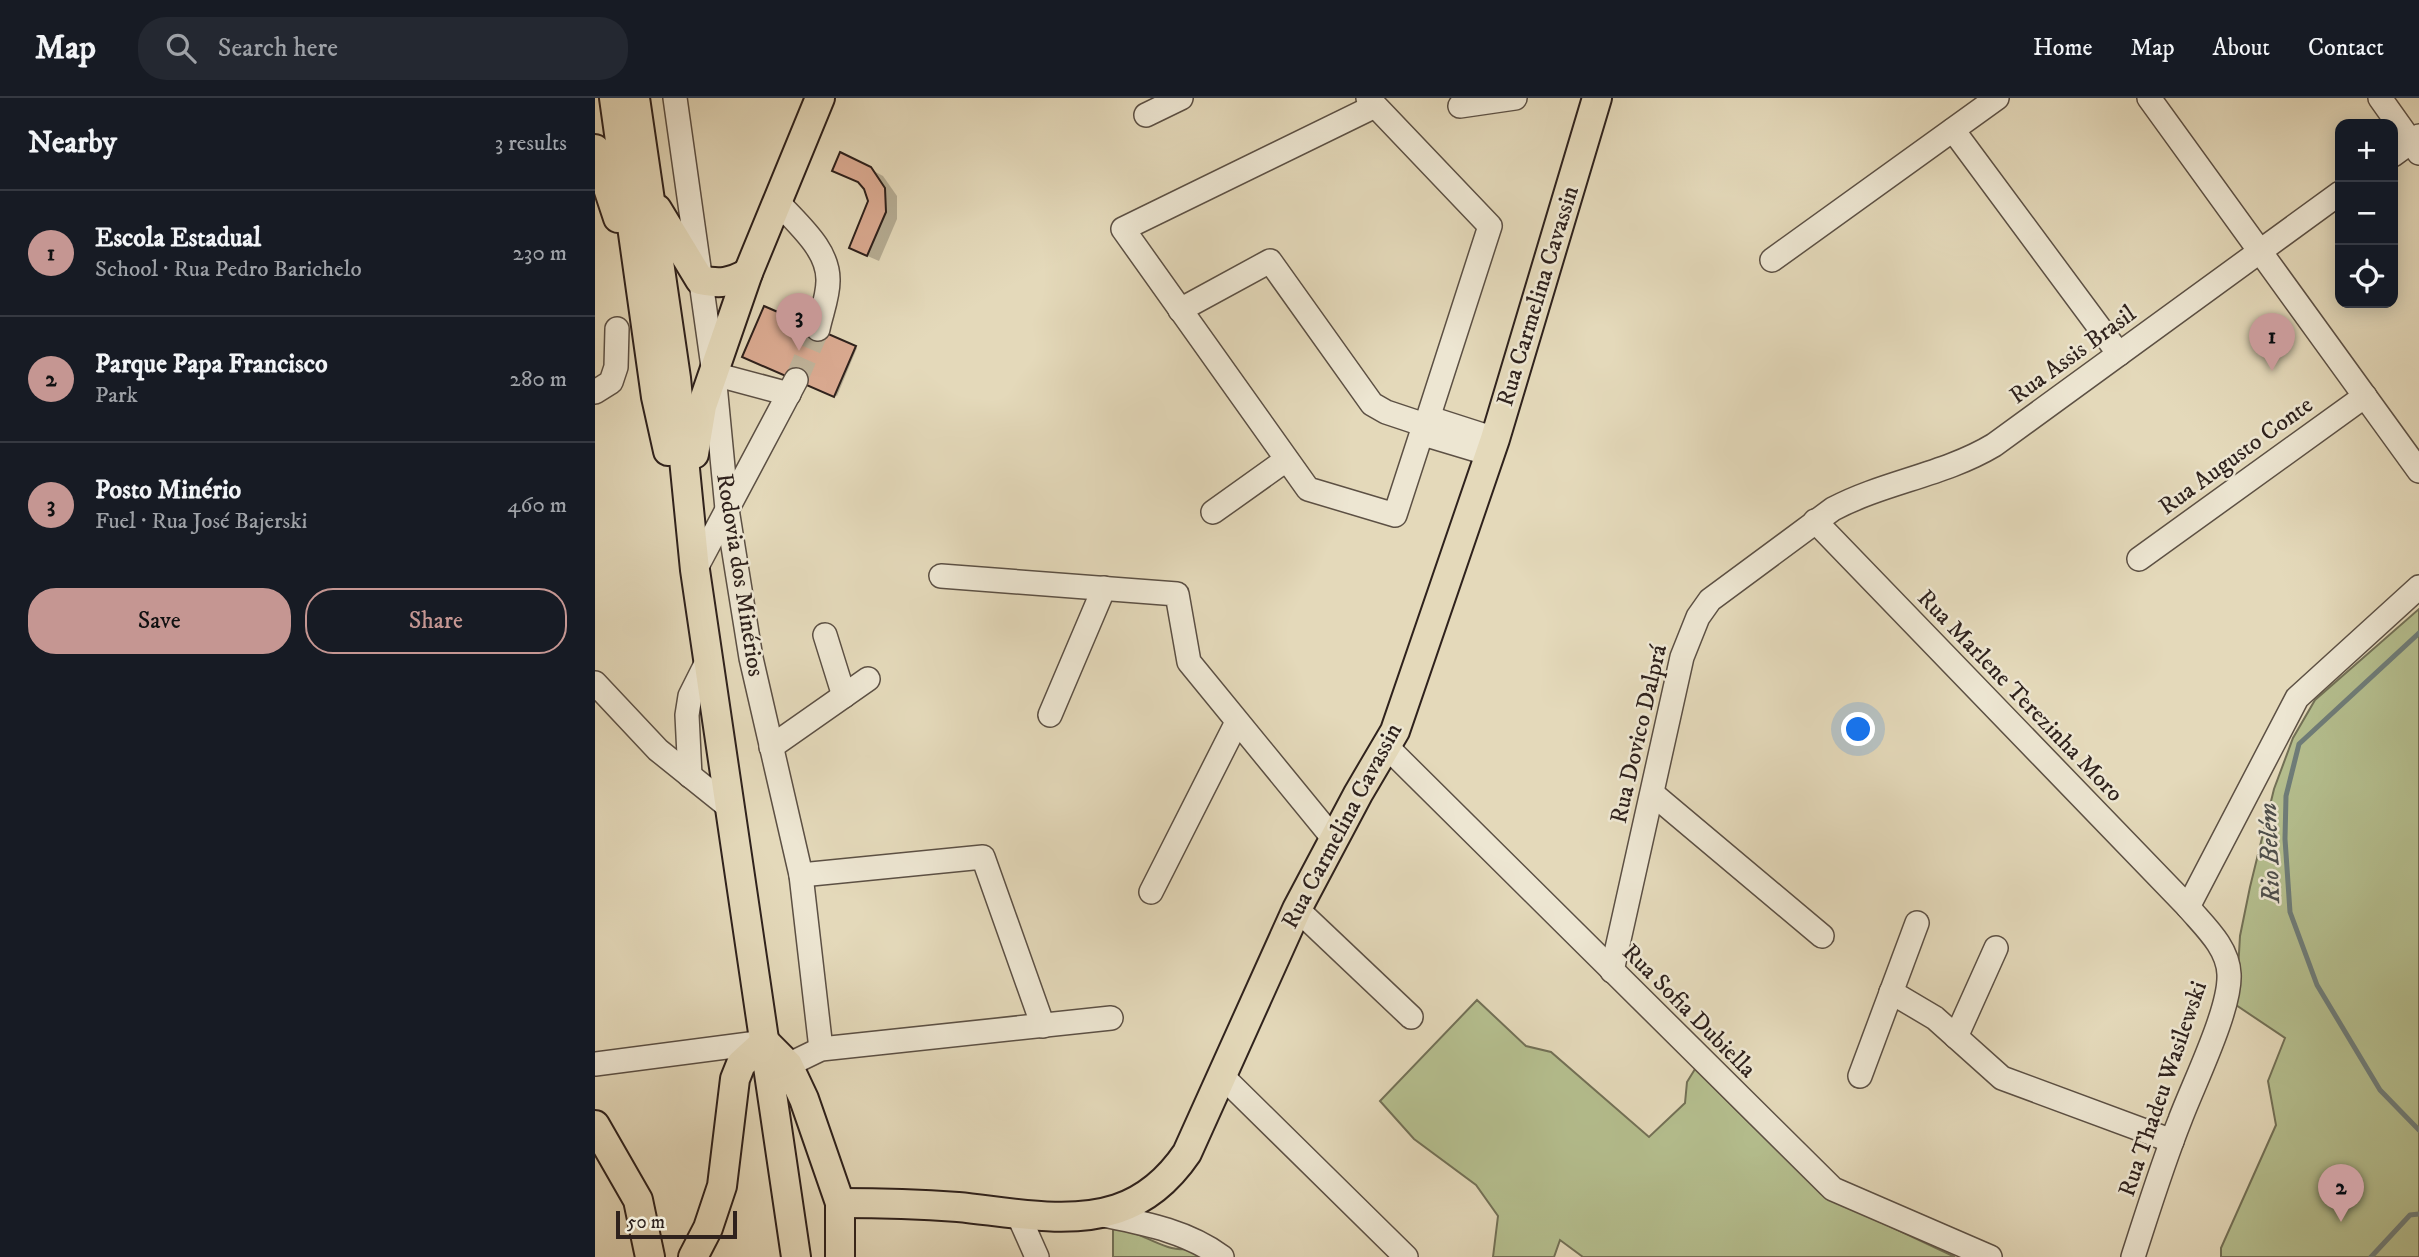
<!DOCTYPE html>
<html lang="en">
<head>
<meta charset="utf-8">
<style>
	body { margin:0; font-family:"IM FELL DW Pica",serif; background:#242831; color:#f1f3f6 }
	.controls { position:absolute; right:21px; top:21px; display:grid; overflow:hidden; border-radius:14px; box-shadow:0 4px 18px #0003 }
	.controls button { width:63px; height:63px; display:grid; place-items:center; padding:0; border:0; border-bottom:2px solid #363941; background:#171b24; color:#f1f3f6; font:35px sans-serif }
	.scale { position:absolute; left:21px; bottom:18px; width:121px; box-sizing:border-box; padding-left:7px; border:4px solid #2f221d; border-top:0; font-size:19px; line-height:24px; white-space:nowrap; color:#2f221d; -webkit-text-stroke:5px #ede6d2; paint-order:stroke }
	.you { position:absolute; left:1264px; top:632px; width:24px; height:24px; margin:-18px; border:5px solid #fff; border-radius:50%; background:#1a73e8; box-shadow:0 0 0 10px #1a73e833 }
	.badge { display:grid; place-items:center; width:46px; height:46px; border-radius:50%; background:#c59692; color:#111; font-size:23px; font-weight:700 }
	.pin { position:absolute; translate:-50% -58px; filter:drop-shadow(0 2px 4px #0008) }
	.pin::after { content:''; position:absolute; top:37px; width:24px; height:21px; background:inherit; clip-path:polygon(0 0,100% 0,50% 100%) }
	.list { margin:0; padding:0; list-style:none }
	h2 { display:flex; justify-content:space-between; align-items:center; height:91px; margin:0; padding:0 28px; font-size:30px }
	h2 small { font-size:23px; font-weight:400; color:#9ea1a6 }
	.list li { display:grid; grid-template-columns:46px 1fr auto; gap:21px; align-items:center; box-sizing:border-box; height:126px; padding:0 28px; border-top:2px solid #363941 }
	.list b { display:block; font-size:26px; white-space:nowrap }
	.list p { margin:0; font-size:23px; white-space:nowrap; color:#9ea1a6 }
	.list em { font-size:23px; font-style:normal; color:#9ea1a6 }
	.actions { display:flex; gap:14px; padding:21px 28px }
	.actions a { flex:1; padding:16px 0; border:2px solid #c59692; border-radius:28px; text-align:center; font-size:24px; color:#c59692 }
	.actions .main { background:#c59692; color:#111 }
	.icon { flex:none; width:38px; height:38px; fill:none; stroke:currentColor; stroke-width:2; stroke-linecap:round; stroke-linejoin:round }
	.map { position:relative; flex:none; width:1824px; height:1159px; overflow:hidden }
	header { display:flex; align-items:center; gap:42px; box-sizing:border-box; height:98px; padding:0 35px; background:#171b24; border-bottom:2px solid #363941 }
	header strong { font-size:33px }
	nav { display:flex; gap:38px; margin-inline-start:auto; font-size:24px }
	.search { width:490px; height:63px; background:#242831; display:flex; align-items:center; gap:18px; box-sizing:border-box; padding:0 24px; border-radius:28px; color:#9ea1a6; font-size:26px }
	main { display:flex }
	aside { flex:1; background:#171b24 }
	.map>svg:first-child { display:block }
</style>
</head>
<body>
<header>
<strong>Map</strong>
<div class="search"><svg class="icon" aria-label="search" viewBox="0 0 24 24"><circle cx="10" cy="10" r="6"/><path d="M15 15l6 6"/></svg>Search here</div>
<nav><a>Home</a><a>Map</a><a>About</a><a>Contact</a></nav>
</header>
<main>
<aside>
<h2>Nearby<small>3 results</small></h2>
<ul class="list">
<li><span class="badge">1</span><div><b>Escola Estadual</b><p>School · Rua Pedro Barichelo</p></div><em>230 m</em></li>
<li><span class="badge">2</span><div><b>Parque Papa Francisco</b><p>Park</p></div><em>280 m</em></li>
<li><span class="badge">3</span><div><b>Posto Minério</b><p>Fuel · Rua José Bajerski</p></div><em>460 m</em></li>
</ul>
<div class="actions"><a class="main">Save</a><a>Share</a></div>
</aside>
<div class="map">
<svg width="1824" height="1159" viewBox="0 0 1824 1159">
	<rect width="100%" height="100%" fill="#e4d9ba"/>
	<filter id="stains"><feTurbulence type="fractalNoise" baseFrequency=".00286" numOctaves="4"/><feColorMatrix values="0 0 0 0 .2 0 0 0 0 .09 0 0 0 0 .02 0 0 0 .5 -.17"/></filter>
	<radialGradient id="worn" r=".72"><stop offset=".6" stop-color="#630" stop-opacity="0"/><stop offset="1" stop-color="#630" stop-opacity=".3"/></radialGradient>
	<!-- green -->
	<g fill="#b5bf8f" stroke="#727056" stroke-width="2">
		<polygon points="1824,511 1824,1159 1626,1159 1626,1150 1681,1027 1673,983 1690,940 1641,907 1645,838 1655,789 1679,691 1698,640 1720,602"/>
		<polygon points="882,902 931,948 956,954 1054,1039 1090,1005 1092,984 1100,971 1226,1096 1360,1159 988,1159 965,1142 959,1159 898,1159 903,1118 881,1087 819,1041 785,1003"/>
		<path d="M518 1131C546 1134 549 1141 573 1149 591 1155 597 1146 617 1159H518Z"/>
	</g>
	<!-- shadow -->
	<g fill="#0003">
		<polygon points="275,71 288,78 302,98 302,121 284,163 268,156"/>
		<polygon points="170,210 262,250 242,298 149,258"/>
	</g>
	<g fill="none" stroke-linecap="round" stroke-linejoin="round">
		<!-- stream -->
		<g stroke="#6e7d7a" stroke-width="5">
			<polyline points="1824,535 1704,646 1691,698 1690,741 1695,814 1722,887 1785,992 1824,1032"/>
			<polyline points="1776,1159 1815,1117 1824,1116"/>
		</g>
	</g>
	<!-- building -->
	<g fill="#dbab92" stroke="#2f221d" stroke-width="2">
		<polygon points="245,54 276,69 290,90 291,114 272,158 254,150 273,103 269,91 263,84 237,73"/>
		<polygon points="169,208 261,248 239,299 147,259"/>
	</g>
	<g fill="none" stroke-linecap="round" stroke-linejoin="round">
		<!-- minor-tunnel -->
		<polyline stroke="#c0b49b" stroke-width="23" stroke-dasharray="23 11" stroke-linecap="butt" points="201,282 223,231"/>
		<!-- minor casing -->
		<g stroke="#5c5044" stroke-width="26">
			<g id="minor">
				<polyline points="80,0 119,276 132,411 156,560 206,777 226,951"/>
				<polyline points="773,0 895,128 834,317"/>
				<polyline points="1554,0 1824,373"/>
				<polyline points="1785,0 1824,55"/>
				<polyline points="780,8 528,131 713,391 800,417 826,337"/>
				<polyline points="865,8 920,0"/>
				<polyline points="551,17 586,0"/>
				<polyline points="1358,32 1524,256"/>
				<polyline points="1798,57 1824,38"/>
				<path d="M182 103C202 126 234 151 233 183 233 199 226 216 223 231"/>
				<polyline points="1177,162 1402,0"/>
				<polyline points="585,212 675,163 777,306 791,314 821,324"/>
				<polyline points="119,276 194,296"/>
				<polyline points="0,294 16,284 21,269 22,231"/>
				<polyline points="841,322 900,341"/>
				<polyline points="835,338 895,356"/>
				<polyline points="618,414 691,362"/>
				<path d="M1220 423 1593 809C1609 828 1633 849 1634 876 1636 911 1598 987 1585 1022 1567 1067 1553 1113 1538 1159"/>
				<polyline points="1544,461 1770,298"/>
				<polyline points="100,472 201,282"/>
				<polyline points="346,478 582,496 594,564 738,740"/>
				<polyline points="230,537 249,598"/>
				<polyline points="0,585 63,652 134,709"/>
				<polyline points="455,617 509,490"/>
				<polyline points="176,649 273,581"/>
				<polyline points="792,649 1238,1091 1395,1159"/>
				<polyline points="95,678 92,617 95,598 113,562"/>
				<polyline points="1058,696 1227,838"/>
				<polyline points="206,777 388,759 448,928"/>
				<polyline points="556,794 642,624"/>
				<polyline points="1593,809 1702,600 1824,489"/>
				<polyline points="702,811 816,919"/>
				<path d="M1017 873 1087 559 1103 519 1115 502 1238 411C1289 384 1349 377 1399 347L1745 95"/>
				<polyline points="1296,894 1340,920 1407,980 1577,1043"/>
				<polyline points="1361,939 1401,850"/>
				<polyline points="0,966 170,944"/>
				<polyline points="193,967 226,951 516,920"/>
				<polyline points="627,978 811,1159"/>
				<polyline points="1265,978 1322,825"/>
				<polyline points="422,1114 442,1159"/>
				<path d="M503 1116C547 1125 590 1132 627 1159"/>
			</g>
		</g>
		<!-- major casing -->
		<g stroke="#2f221d" stroke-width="32">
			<g id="major">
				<polyline points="19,0 61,299 73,353"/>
				<polyline points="40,0 81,280 100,472 201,1159"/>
				<polyline points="0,51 23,120"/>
				<path d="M62 111 105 182C125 186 135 185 153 175"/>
				<polyline points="99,356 107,308 153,175 225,0"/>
				<polyline points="170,944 193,967 209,1001 245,1105 245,1159"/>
				<polyline points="0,1027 43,1102 55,1159"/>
				<path d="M245 1105C284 1105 323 1106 363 1109 414 1114 473 1127 522 1111 552 1101 575 1080 592 1055L702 811 763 696 800 633 900 341 1002 0"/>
				<polyline points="98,1159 113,1130 127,1088 140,981 146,966 170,944"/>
			</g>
		</g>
		<!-- minor -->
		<use href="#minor" stroke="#ede6d2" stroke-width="23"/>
		<!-- major -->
		<use href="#major" stroke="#e4d9ba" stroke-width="28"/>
	</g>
	<g text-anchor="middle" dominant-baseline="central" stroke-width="5" stroke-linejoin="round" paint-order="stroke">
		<!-- street labels -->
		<g font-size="24" fill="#2f221d" stroke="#ede6d2">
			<text transform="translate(943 198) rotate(-73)">Rua Carmelina Cavassin</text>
			<text transform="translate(1478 257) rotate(-36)">Rua Assis Brasil</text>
			<text transform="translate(1641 358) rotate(-36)">Rua Augusto Conte</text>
			<text transform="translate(145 477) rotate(81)">Rodovia dos Minérios</text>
			<text transform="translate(1425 598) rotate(46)">Rua Marlene Terezinha Moro</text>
			<text transform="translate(1044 636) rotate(-77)">Rua Dovico Dalprá</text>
			<text transform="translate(747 728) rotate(-62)">Rua Carmelina Cavassin</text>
			<text transform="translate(1094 913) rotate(45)">Rua Sofia Dubiella</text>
			<text transform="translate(1568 991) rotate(-71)">Rua Thadeu Wasilewski</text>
		</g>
		<!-- water labels -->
		<g font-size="26" font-style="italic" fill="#4e4f4c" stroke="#ede6d2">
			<text transform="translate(1675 755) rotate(-92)">Rio Belém</text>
		</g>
	</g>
	<rect width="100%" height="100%" filter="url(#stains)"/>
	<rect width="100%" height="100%" fill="url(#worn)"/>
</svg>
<div class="controls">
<button>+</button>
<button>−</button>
<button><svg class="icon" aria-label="locate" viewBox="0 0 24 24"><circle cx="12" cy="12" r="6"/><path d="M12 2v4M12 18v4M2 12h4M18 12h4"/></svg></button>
</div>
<div class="scale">50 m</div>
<div class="you"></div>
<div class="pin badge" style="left:1677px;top:273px">1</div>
<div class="pin badge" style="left:1746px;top:1124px">2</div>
<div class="pin badge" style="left:204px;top:253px">3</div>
</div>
</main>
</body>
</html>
